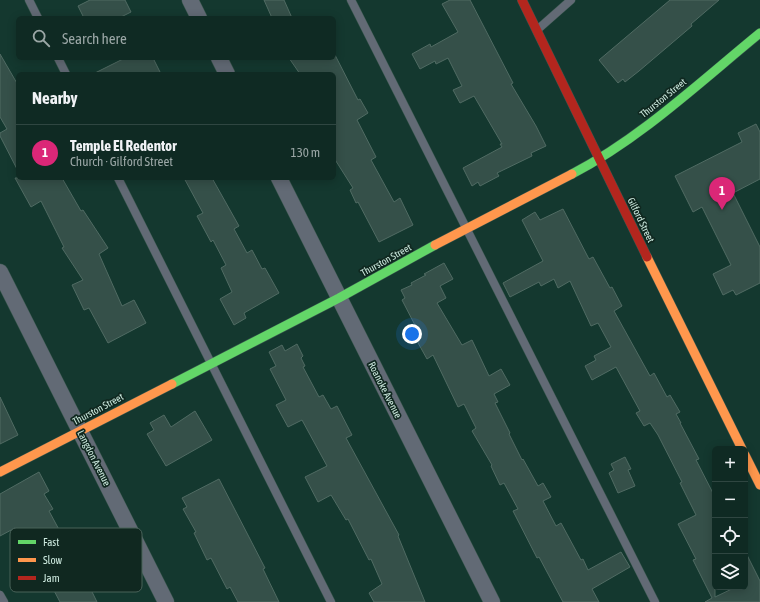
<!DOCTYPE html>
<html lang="en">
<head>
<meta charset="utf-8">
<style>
	body { margin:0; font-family:"Asap Condensed",sans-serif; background:#1d3630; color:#f1f3f6 }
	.controls { position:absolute; right:12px; bottom:12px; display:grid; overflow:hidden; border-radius:6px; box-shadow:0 2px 10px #0003 }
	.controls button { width:36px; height:36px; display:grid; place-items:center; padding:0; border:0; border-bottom:1px solid #2f4641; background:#0f2a23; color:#f1f3f6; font:20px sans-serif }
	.you { position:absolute; left:412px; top:334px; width:14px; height:14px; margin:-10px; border:3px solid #fff; border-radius:50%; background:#1a73e8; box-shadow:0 0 0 6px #1a73e833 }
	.badge { display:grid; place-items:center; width:26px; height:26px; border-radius:50%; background:#db2777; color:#fff; font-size:13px; font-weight:700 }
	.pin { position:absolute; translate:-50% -33px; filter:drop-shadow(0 1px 2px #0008) }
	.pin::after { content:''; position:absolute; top:21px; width:14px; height:12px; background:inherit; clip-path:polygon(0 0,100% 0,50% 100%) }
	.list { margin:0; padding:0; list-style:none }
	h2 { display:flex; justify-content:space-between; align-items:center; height:52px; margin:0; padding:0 16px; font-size:17px }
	h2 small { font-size:13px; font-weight:400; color:#9ba7a6 }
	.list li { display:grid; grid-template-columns:26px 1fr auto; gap:12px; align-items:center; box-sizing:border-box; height:56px; padding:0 16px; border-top:1px solid #2f4641 }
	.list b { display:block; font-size:15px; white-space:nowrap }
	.list p { margin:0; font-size:13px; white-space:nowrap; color:#9ba7a6 }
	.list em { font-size:13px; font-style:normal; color:#9ba7a6 }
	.icon { flex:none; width:22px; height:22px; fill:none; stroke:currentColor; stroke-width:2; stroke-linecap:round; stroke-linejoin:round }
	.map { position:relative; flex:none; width:760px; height:602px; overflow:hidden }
	.search { position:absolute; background:#0f2a23; box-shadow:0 2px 10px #0003; left:16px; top:16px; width:320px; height:44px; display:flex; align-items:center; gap:10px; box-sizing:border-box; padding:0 14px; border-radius:6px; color:#9ba7a6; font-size:15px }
	.panel { position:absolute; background:#0f2a23; box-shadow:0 2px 10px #0003; left:16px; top:72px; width:320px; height:108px; border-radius:6px }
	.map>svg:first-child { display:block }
</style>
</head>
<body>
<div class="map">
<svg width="760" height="602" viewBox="0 0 760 602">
	<rect width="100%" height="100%" fill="#14382f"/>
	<!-- building -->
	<g fill="#355049" stroke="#506b63">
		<polygon points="90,0 125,0 131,12 119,18 84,18 78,6"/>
		<polygon points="264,0 284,0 292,18 272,18"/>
		<polygon points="450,0 470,0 513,83 511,84 536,126 546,146 531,153 532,156 497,173 499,176 480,186 478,182 472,186 463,168 502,147 500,144 502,144 474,96 460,103 453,90 462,86 448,58 436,64 435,61 420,69 412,54 430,44 431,47 458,32 442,4"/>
		<polygon points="670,0 719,0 691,24 692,26 639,71 625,82 623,79 618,83 599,60"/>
		<polygon points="334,53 358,100 360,99 368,113 357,120 376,157 371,160 394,202 400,198 413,225 379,242 358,202 356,203 350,190 353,188 334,158 334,74 300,74 289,58 334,58"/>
		<polygon points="0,54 18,85 18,171 0,136 0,133 7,129 0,117"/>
		<polygon points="125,58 153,58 161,74 93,74"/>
		<polygon points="756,124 760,132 760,179 733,193 760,247 760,283 736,295 733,290 723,295 713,274 731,265 702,207 693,212 675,176 742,142 738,133"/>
		<polygon points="15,178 62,178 81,211 83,210 108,248 99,254 122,306 134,300 146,323 108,343 89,308 84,310 72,285 83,280 62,248 64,247 41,201 31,207"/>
		<polygon points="184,178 212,178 239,226 234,229 247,253 252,250 262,269 265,268 279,293 244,313 246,318 234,325 220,299 232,292 221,268 226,265 213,240 211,242 197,216 203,213"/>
		<polygon points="563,209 589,259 593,257 610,288 612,287 622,306 614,311 650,376 654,373 667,397 670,395 680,412 676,414 681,423 680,423 699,459 696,460 715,497 715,597 736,587 745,587 745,551 760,581 760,602 705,602 712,598 693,560 696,559 678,524 696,515 680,483 682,482 658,435 650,423 644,426 636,413 640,411 616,367 592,380 585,366 596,360 594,356 611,347 598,323 591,326 570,281 558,288 554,279 541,286 539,282 510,297 503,283 543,261 522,220 535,212 540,220"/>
		<polygon points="444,263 453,279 440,286 446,298 437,303 462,345 472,340 489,376 501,369 510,385 494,394 498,402 495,403 510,433 509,434 522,460 523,459 538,486 543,483 551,497 543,501 556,526 561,523 581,560 583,559 588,570 621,552 630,567 592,589 599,602 563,602 539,557 537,558 513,511 518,509 504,483 500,485 491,466 492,465 472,431 476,428 464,404 458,407 433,355 427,359 412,332 417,329 402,300 405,298 401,290 412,285 411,283 426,275 424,274"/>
		<polygon points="297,344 303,356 301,358 305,366 303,367 319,397 323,395 331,409 337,406 352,435 346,438 399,535 398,536 425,602 374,602 369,593 382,584 371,559 369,560 348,519 346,520 331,495 318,502 305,477 327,466 302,420 288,427 276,405 286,400 270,369 276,366 269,352 282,345 285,351"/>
		<polygon points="0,397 18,435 0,444"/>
		<polygon points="195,411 212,440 166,466 147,434 154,430 150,423 164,415 171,427"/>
		<polygon points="625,457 631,469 628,470 635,486 618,493 609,473 614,470 611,464"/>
		<polygon points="39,472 49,491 44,494 53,509 49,511 70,550 71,549 97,602 60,602 37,558 30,562 15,528 0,536 0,494"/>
		<polygon points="219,479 265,568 263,569 279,602 238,602 230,587 227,589 211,558 207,560 194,533 196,532 183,509 187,507 182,498"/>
	</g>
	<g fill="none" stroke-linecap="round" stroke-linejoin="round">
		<!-- lane casing -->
		<g stroke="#38564d" stroke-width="9">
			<g id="lane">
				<polyline points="29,0 38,18"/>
				<polyline points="351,0 655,602"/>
				<polyline points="537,30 571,0"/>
				<polyline points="58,58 66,74"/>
				<polyline points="118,178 331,602"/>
				<polyline points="0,595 4,602"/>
			</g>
		</g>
		<!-- street casing -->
		<g stroke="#38564d" stroke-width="17">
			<g id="street">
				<polyline points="190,0 199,18"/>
				<polyline points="219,58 227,74"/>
				<polyline points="279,178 492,602"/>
				<polyline points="0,272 166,602"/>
			</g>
		</g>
		<!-- fast casing -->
		<g stroke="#38564d" stroke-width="10">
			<g id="fast">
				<path d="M572 174C641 138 700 82 760 33"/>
				<polyline points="172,384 339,298 435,245"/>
			</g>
		</g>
		<!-- slow casing -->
		<g stroke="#38564d" stroke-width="10">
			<g id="slow">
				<polyline points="435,245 572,174"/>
				<polyline points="647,257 742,449"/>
				<polyline points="745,455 760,485"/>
				<polyline points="0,472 172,384"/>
			</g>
		</g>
		<!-- jam casing -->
		<g stroke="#38564d" stroke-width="10">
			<polyline id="jam" points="522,0 647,257"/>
		</g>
		<!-- lane -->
		<use href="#lane" stroke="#626a75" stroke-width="8"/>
		<!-- street -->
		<use href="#street" stroke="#626a75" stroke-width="16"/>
		<!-- fast -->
		<use href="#fast" stroke="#63d668" stroke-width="9"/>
		<!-- slow -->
		<use href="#slow" stroke="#ff974d" stroke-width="9"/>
		<!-- jam -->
		<use href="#jam" stroke="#b3261e" stroke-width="9"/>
	</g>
	<g text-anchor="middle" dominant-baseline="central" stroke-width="3.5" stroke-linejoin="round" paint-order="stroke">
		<!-- street labels -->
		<g font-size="10" fill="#cdeadf" stroke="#102820">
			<text transform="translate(663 98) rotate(-39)">Thurston Street</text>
			<text transform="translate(641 220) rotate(64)">Gilford Street</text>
			<text transform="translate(386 260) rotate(-29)">Thurston Street</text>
			<text transform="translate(385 390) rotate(63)">Roanoke Avenue</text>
			<text transform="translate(98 409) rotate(-28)">Thurston Street</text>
			<text transform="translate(94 458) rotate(63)">Langdon Avenue</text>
		</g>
	</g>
	<!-- legend -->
	<rect x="10" y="528" width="132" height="64" rx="6" fill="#102820" stroke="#496259" stroke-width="1"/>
	<rect x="18" y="540" width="18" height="4" fill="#63d668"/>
	<rect x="18" y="558" width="18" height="4" fill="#ff974d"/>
	<rect x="18" y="576" width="18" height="4" fill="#b3261e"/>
	<g font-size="11" fill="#cdeadf">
		<text x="43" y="546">Fast</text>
		<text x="43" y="564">Slow</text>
		<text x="43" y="582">Jam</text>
	</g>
</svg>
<div class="controls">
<button>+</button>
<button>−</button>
<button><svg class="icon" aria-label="locate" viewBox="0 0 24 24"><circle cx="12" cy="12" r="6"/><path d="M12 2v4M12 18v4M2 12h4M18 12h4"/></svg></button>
<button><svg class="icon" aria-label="layers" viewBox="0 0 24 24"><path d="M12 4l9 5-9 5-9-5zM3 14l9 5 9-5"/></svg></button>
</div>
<div class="you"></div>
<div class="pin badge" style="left:722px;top:210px">1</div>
<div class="search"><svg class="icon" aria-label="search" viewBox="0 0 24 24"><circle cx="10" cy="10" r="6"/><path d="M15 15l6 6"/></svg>Search here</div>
<section class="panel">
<h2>Nearby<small></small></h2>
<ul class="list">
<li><span class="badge">1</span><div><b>Temple El Redentor</b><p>Church · Gilford Street</p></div><em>130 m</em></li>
</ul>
</section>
</div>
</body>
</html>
